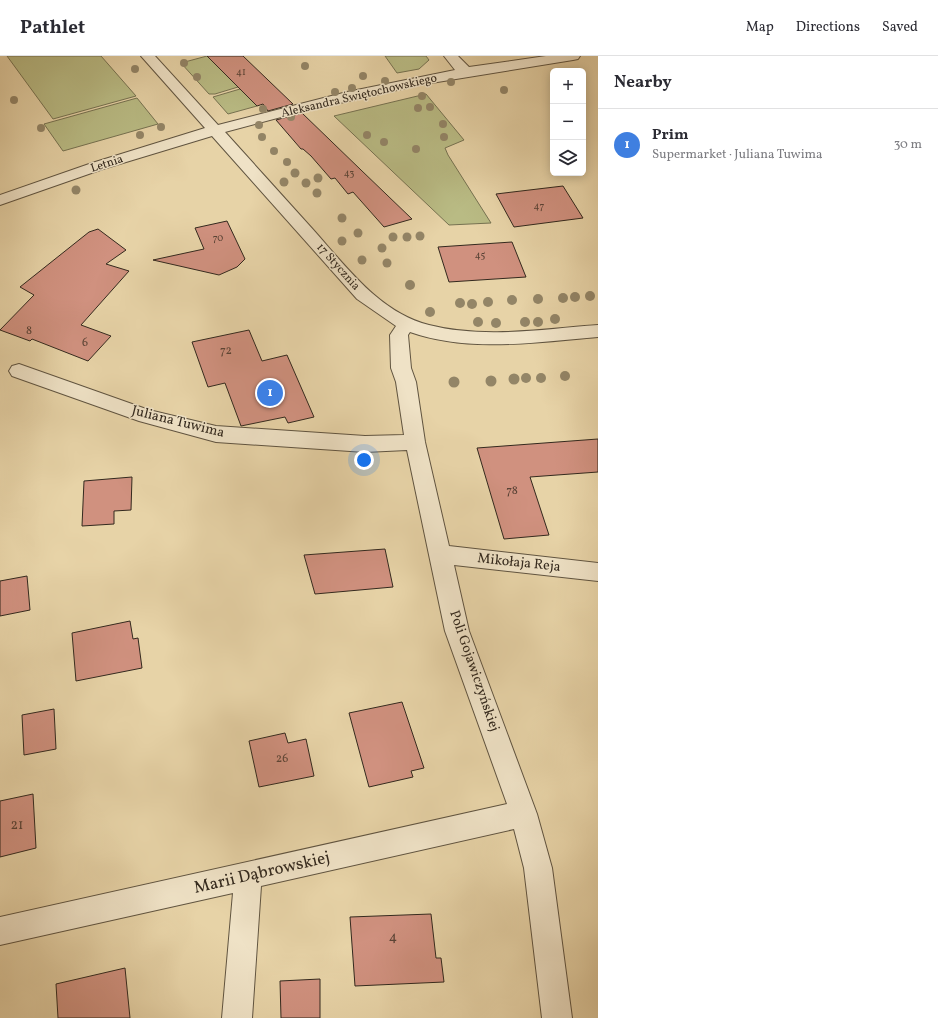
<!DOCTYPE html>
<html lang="en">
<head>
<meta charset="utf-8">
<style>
	body { margin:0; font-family:Vollkorn,serif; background:#f2f2f3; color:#2b2b33 }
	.controls { position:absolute; right:12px; top:12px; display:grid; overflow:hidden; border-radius:6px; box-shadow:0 2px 10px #0003 }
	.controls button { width:36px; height:36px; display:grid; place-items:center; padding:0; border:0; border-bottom:1px solid #e1e1e2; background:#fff; color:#2b2b33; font:20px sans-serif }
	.you { position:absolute; left:364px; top:404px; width:14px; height:14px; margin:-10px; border:3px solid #fff; border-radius:50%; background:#1a73e8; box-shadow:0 0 0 6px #1a73e833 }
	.badge { display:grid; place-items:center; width:26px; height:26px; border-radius:50%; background:#8f2418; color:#fff; font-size:13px; font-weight:700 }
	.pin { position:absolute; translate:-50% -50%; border:2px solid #fff; box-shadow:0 1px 4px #0006 }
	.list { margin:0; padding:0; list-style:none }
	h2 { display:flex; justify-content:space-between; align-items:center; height:52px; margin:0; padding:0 16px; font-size:17px }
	h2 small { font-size:13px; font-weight:400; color:#7c7c81 }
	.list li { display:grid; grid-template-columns:26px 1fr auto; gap:12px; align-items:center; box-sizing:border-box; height:72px; padding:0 16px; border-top:1px solid #e1e1e2 }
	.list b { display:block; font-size:15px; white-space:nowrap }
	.list p { margin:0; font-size:13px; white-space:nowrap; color:#7c7c81 }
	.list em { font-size:13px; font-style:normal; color:#7c7c81 }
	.icon { flex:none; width:22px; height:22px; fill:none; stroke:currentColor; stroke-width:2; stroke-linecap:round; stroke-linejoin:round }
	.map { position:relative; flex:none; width:598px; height:962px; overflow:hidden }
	header { display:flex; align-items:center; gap:24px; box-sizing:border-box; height:56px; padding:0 20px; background:#fff; border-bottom:1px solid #e1e1e2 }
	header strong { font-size:19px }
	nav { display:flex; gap:22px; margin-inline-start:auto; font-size:14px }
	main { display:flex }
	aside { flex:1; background:#fff }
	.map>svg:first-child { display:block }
</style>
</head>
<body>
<header>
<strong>Pathlet</strong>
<nav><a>Map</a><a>Directions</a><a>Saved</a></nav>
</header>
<main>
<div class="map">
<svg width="598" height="962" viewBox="0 0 598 962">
	<rect width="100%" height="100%" fill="#e7d3a7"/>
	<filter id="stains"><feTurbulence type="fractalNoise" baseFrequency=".005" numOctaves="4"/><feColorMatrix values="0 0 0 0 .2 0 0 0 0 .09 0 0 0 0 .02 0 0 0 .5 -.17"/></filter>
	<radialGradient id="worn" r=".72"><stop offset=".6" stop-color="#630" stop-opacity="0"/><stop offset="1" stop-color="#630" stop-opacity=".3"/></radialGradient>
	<!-- green -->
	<g fill="#b9bb84" stroke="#767251">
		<polygon points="7,0 101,0 136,40 53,63"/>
		<polygon points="207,0 238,31 215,38 209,38 181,7"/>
		<polygon points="385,0 426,0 429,4 419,13 397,17"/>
		<polygon points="240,33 257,50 228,58 213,41"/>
		<polygon points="426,38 464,84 445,92 448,99 491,167 449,169 334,60"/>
		<polygon points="137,42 158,68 63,95 44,68"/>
	</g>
	<!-- building -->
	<g fill="#d0917f" stroke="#33291e">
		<polygon points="207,0 243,0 293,48 268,55 263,48 257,50"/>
		<polygon points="302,57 361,114 412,163 384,171 353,136 348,138 335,122 331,123 311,100 303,93 301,93 276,64"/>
		<polygon points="563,130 583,162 514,171 496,138"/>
		<polygon points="227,165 245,203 237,211 219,219 153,204 204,193 195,172"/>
		<polygon points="98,173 126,194 106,208 129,215 81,269 111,280 88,305 32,283 30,285 0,274 34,239 20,231 89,176"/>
		<polygon points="512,186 526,221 449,226 438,191"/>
		<polygon points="249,274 262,305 287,299 314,361 288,367 285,361 241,370 225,327 208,331 192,286"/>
		<polygon points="598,383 598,416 530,421 549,479 504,483 477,392"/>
		<polygon points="132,421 131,454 114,455 114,468 82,470 84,425"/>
		<polygon points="385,493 393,531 315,538 304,499"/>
		<polygon points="27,520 30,554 0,560 0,525"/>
		<polygon points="130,565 133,583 138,582 142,612 76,625 72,577"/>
		<polygon points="402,646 424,712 411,715 413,721 369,731 349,657"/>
		<polygon points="54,653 56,693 24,699 22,659"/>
		<polygon points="285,677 288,687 306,683 314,720 259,731 249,685"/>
		<polygon points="33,738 36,792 0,801 0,745"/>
		<polygon points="431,858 436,902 441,902 444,926 355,930 350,861"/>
		<polygon points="125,912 130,962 58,962 56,928"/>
		<polygon points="320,923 320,962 281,962 280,925"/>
	</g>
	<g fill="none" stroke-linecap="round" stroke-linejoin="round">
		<!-- minor casing -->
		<g stroke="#605440" stroke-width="2">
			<path id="minor" d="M141 0H155L218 69 347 36 455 14 444 0H458L469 11 546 0H580L578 3 573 4 419 29 300 56 225 76C253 107 280 137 308 168 343 206 377 256 429 269 484 283 543 273 598 269V281C537 286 470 297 410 276L408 279 411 312 416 326 425 386 449 490 598 507V525L454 509 469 575 537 758 552 812 572 962H542L524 812 514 773 261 830 252 962H222L233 837 0 889V861L507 748 445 575 407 394 365 396 216 386 139 365 12 320 9 315 12 310 19 308 149 354 216 370 365 380 404 379 396 326 391 312 390 279 396 270 357 243 212 80 103 113 0 149V139L92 107 205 72Z"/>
		</g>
		<!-- minor -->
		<use href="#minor" fill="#efe2c6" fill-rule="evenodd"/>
	</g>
	<!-- trees -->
	<g fill="#938567">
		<circle cx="184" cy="7" r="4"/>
		<circle cx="305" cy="10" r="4"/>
		<circle cx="135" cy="13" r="4"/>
		<circle cx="363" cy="20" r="4"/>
		<circle cx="197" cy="21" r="4"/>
		<circle cx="385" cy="25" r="4"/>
		<circle cx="451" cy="26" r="4"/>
		<circle cx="352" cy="32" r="4"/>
		<circle cx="504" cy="34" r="4"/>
		<circle cx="335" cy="36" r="4"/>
		<circle cx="422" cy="40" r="4"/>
		<circle cx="14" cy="44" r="4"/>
		<circle cx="430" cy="51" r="4"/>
		<circle cx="418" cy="52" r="4"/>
		<circle cx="263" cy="53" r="4"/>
		<circle cx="291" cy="61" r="4"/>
		<circle cx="443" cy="68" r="4"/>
		<circle cx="259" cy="69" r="4"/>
		<circle cx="161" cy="71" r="4"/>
		<circle cx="41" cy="72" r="4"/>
		<circle cx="140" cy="79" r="4"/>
		<circle cx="367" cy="79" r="4"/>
		<circle cx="262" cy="81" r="4"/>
		<circle cx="444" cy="81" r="4"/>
		<circle cx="384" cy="86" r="4"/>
		<circle cx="416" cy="93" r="4"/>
		<circle cx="274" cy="95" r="4"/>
		<circle cx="287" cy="106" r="4"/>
		<circle cx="295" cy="117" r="4.5"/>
		<circle cx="318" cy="122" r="4.5"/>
		<circle cx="284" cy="126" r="4.5"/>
		<circle cx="306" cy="127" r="4.5"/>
		<circle cx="76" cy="134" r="4.5"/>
		<circle cx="317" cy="137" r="4.5"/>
		<circle cx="342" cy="162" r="4.5"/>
		<circle cx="358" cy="177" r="4.5"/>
		<circle cx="420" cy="180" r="4.5"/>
		<circle cx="393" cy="181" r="4.5"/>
		<circle cx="407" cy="181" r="4.5"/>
		<circle cx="342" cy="185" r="4.5"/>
		<circle cx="382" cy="192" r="4.5"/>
		<circle cx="362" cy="204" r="4.5"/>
		<circle cx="387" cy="207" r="4.5"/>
		<circle cx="410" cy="229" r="5"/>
		<circle cx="590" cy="240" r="5"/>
		<circle cx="575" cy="241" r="5"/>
		<circle cx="563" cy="242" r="5"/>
		<circle cx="538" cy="243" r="5"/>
		<circle cx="512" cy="244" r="5"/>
		<circle cx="488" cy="246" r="5"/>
		<circle cx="460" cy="247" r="5"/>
		<circle cx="472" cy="248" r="5"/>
		<circle cx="430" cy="256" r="5"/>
		<circle cx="555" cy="263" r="5"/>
		<circle cx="478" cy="266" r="5"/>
		<circle cx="525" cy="266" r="5"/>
		<circle cx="538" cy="266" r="5"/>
		<circle cx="496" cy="267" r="5"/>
		<circle cx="565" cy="320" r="5"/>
		<circle cx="526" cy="322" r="5"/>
		<circle cx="541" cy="322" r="5"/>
		<circle cx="514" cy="323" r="5.5"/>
		<circle cx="491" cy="325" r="5.5"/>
		<circle cx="454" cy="326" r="5.5"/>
	</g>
	<g text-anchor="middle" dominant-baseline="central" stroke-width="3" stroke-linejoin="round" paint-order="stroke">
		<!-- far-number labels -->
		<g font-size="10" fill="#5a4336">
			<text x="241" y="16">41</text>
			<text x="349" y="117">43</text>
			<text x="539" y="150">47</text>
			<text x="218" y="182">70</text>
			<text x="480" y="199">45</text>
		</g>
		<!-- far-street labels -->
		<g font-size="12" fill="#33291e" stroke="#efe2c6">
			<text transform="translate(359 40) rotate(-13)">Aleksandra Świętochowskiego</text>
			<text transform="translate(107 108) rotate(-18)">Letnia</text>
			<text transform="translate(338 211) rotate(48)">17 Stycznia</text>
		</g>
		<!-- number labels -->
		<g font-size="12" fill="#5a4336">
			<text x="29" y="275">8</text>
			<text x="85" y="287">6</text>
			<text x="226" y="295">72</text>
			<text x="512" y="435">78</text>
			<text x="282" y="703">26</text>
		</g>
		<!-- street labels -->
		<g font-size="14" fill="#33291e" stroke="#efe2c6">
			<text transform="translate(178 366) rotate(14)">Juliana Tuwima</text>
			<text transform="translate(519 507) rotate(6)">Mikołaja Reja</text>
			<text transform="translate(474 615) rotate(71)">Poli Gojawiczyńskiej</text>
		</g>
		<!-- near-number labels -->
		<g font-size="14" fill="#5a4336">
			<text x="17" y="769">21</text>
			<text x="393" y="881">4</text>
		</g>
		<!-- near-street labels -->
		<g font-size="17" fill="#33291e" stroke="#efe2c6">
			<text transform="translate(262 817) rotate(-13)">Marii Dąbrowskiej</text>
		</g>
	</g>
	<rect width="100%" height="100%" filter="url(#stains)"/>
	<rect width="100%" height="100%" fill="url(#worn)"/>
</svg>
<div class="controls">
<button>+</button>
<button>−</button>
<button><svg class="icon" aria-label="layers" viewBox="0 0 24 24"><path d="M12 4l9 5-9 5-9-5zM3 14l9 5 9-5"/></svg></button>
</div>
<div class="you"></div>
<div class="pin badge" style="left:270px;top:337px;background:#3f7fe0">1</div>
</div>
<aside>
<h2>Nearby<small></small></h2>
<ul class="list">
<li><span class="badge" style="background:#3f7fe0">1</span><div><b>Prim</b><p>Supermarket · Juliana Tuwima</p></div><em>30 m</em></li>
</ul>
</aside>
</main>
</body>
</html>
